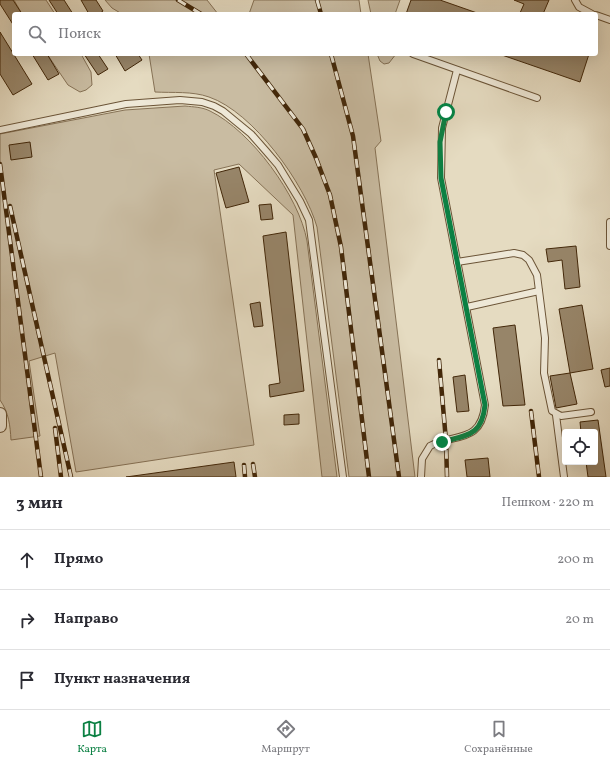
<!DOCTYPE html>
<html lang="ru">
<head>
<meta charset="utf-8">
<style>
	body { margin:0; font-family:Vollkorn,serif; background:#f2f2f3; color:#2b2b33 }
	.controls { position:absolute; right:12px; bottom:12px; display:grid; overflow:hidden; border-radius:4px; box-shadow:0 4px 16px #0002 }
	.controls button { width:36px; height:36px; display:grid; place-items:center; padding:0; border:0; border-bottom:1px solid #e1e1e2; background:#fff; color:#2b2b33; font:20px sans-serif }
	.stop { position:absolute; width:12px; height:12px; margin:-9px; border:3px solid #0b8043; border-radius:50%; background:#fff }
	.stop.end { background:#0b8043; border-color:#fff; box-shadow:0 1px 4px #0008 }
	.list { margin:0; padding:0; list-style:none }
	h2 { display:flex; justify-content:space-between; align-items:center; height:52px; margin:0; padding:0 16px; font-size:17px }
	h2 small { font-size:13px; font-weight:400; color:#7c7c81 }
	.list li { display:grid; grid-template-columns:26px 1fr auto; gap:12px; align-items:center; box-sizing:border-box; height:60px; padding:0 16px; border-top:1px solid #e1e1e2 }
	.list b { display:block; font-size:15px; white-space:nowrap }
	.list em { font-size:13px; font-style:normal; color:#7c7c81 }
	.icon { flex:none; width:22px; height:22px; fill:none; stroke:currentColor; stroke-width:2; stroke-linecap:round; stroke-linejoin:round }
	.map { position:relative; flex:none; width:610px; height:477px; overflow:hidden }
	.search { position:absolute; background:#fff; box-shadow:0 4px 16px #0002; left:12px; right:12px; top:12px; height:44px; display:flex; align-items:center; gap:10px; box-sizing:border-box; padding:0 14px; border-radius:4px; color:#7c7c81; font-size:15px }
	.sheet { height:232px; background:#fff }
	nav { display:flex; justify-content:space-around; align-items:center; box-sizing:border-box; height:56px; border-top:1px solid #e1e1e2; background:#fff; font-size:11px; color:#7c7c81 }
	nav a { display:grid; justify-items:center; gap:2px }
	nav .on { color:#0b8043 }
	.map>svg:first-child { display:block }
</style>
</head>
<body>
<div class="map">
<svg width="610" height="477" viewBox="0 0 610 477">
	<rect width="100%" height="100%" fill="#e5dbc1"/>
	<filter id="stains"><feTurbulence type="fractalNoise" baseFrequency=".005" numOctaves="4"/><feColorMatrix values="0 0 0 0 .2 0 0 0 0 .09 0 0 0 0 .02 0 0 0 .5 -.17"/></filter>
	<radialGradient id="worn" r=".72"><stop offset=".6" stop-color="#630" stop-opacity="0"/><stop offset="1" stop-color="#630" stop-opacity=".3"/></radialGradient>
	<!-- green -->
	<g fill="#c9bca2" stroke="#867256">
		<polygon points="14,0 46,0 55,14 22,14"/>
		<polygon points="105,0 207,0 218,14 122,14 112,8"/>
		<polygon points="254,0 359,0 361,14 249,14"/>
		<polygon points="368,0 400,0 395,14 371,14"/>
		<polygon points="47,54 81,54 91,72 92,85 86,90 80,92 68,85"/>
		<path d="M149 54H368L381 141 375 148 415 477H349L317 227C305 184 253 112 209 97 192 91 173 93 155 92Z"/>
		<polygon points="377,54 396,54 389,63 384,64 380,61"/>
		<path d="M185 106C194 107 202 107 210 111 251 131 299 196 307 241L337 477H322L293 215 239 164 214 170 254 445 76 472 55 353 29 361 40 436 11 440C10 425 9 413 0 400V134L125 110Z"/>
	</g>
	<!-- building -->
	<g fill="#978569" stroke="#422709">
		<polygon points="0,0 13,0 22,14 14,14 14,26 0,4"/>
		<polygon points="49,0 64,0 73,14 58,14"/>
		<polygon points="81,0 96,0 103,11 99,14 89,14"/>
		<polygon points="411,0 440,0 480,14 406,14"/>
		<polygon points="514,0 549,0 543,14 520,13 524,4"/>
		<polygon points="0,32 32,84 13,95 0,74"/>
		<polygon points="32,54 47,54 59,74 48,80"/>
		<polygon points="84,54 98,54 108,69 98,75"/>
		<polygon points="115,54 138,54 142,60 125,71"/>
		<polygon points="499,54 589,54 580,82"/>
		<polygon points="30,142 32,157 11,160 9,145"/>
		<polygon points="239,167 249,202 226,208 216,173"/>
		<polygon points="271,204 273,219 261,220 259,205"/>
		<polygon points="286,232 304,391 270,397 269,385 280,383 263,236"/>
		<polygon points="576,246 580,287 565,289 562,260 548,262 546,249"/>
		<polygon points="260,302 263,326 254,327 250,304"/>
		<polygon points="582,305 593,369 570,373 559,309"/>
		<polygon points="515,325 525,405 503,406 493,328"/>
		<polygon points="610,368 610,386 605,387 601,370"/>
		<polygon points="570,373 577,404 556,408 550,376"/>
		<polygon points="465,375 469,411 457,412 453,377"/>
		<polygon points="299,414 299,424 284,425 284,415"/>
		<polygon points="598,420 606,477 588,477 586,462 595,462 595,432 581,432 580,422"/>
		<polygon points="488,458 490,477 467,477 465,460"/>
		<polygon points="234,462 236,477 126,477"/>
	</g>
	<g fill="none" stroke-linecap="round" stroke-linejoin="round">
		<!-- lane casing -->
		<g stroke="#6b5437" stroke-width="8">
			<g id="lane">
				<polyline points="575,0 579,7 592,14"/>
				<polyline points="596,15 610,20"/>
				<polyline points="413,54 537,98"/>
				<polyline points="0,130 126,104 180,100 202,102 214,106 223,111 251,134 266,151 278,165 300,201 309,220 343,477"/>
				<polyline points="610,222 610,246"/>
				<polyline points="457,262 514,253 523,255 529,260 537,275 545,338 544,373 552,411 561,416 591,412"/>
				<polyline points="467,307 539,291"/>
				<polyline points="556,415 564,477"/>
				<path d="M421 477 422 459 430 446C455 433 481 444 485 405L441 178 442 128 457 70"/>
			</g>
		</g>
		<!-- street casing -->
		<g stroke="#6b5437" stroke-width="14">
			<polyline id="street" points="0,414 0,426"/>
		</g>
		<!-- lane -->
		<use href="#lane" stroke="#eee8d7" stroke-width="6"/>
		<!-- street -->
		<use href="#street" stroke="#eee8d7" stroke-width="12"/>
		<!-- rail casing -->
		<g stroke="#422709" stroke-width="4.5">
			<g id="rail">
				<polyline points="178,0 201,14"/>
				<polyline points="317,0 321,14"/>
				<polyline points="246,54 303,129 316,158 330,195 341,247 369,477"/>
				<polyline points="331,54 353,136 399,477"/>
				<polyline points="0,164 41,477"/>
				<polyline points="10,206 71,477"/>
				<polyline points="439,360 446,441 447,477"/>
				<polyline points="531,411 539,477"/>
				<polyline points="55,428 61,477"/>
				<polyline points="253,464 255,477"/>
				<polyline points="244,465 245,477"/>
			</g>
		</g>
		<!-- rail -->
		<use href="#rail" stroke="#eee8d7" stroke-width="3" stroke-dasharray="9" stroke-linecap="butt"/>
	</g>
	<g fill="none" stroke-linecap="round" stroke-linejoin="round">
		<!-- route -->
		<path stroke="#0b8043" stroke-width="5" d="M442 442C467 435 482 436 485 405L441 178 440 142 446 112"/>
	</g>
	<rect width="100%" height="100%" filter="url(#stains)"/>
	<rect width="100%" height="100%" fill="url(#worn)"/>
</svg>
<div class="controls">
<button><svg class="icon" aria-label="locate" viewBox="0 0 24 24"><circle cx="12" cy="12" r="6"/><path d="M12 2v4M12 18v4M2 12h4M18 12h4"/></svg></button>
</div>
<div class="stop" style="left:446px;top:112px"></div>
<div class="stop end" style="left:442px;top:442px"></div>
<div class="search"><svg class="icon" aria-label="search" viewBox="0 0 24 24"><circle cx="10" cy="10" r="6"/><path d="M15 15l6 6"/></svg>Поиск</div>
</div>
<section class="sheet">
<h2>3 мин<small>Пешком · 220 m</small></h2>
<ul class="list">
<li><svg class="icon" aria-label="ahead" viewBox="0 0 24 24"><path d="M12 20V5M6 11l6-6 6 6"/></svg><div><b>Прямо</b></div><em>200 m</em></li>
<li><svg class="icon" aria-label="right" viewBox="0 0 24 24"><path d="M7 20v-9h11M14 6l5 5-5 5"/></svg><div><b>Направо</b></div><em>20 m</em></li>
<li><svg class="icon" aria-label="arrive" viewBox="0 0 24 24"><path d="M6 21V4h12l-3 4 3 4H6"/></svg><div><b>Пункт назначения</b></div></li>
</ul>
</section>
<nav>
<a class="on"><svg class="icon" aria-label="map" viewBox="0 0 24 24"><path d="M3 6l6-2 6 2 6-2v14l-6 2-6-2-6 2zM9 4v14M15 6v14"/></svg>Карта</a>
<a><svg class="icon" aria-label="directions" viewBox="0 0 24 24"><path d="M12 3l9 9-9 9-9-9zM9 14v-3h6M13 9l2 2-2 2"/></svg>Маршрут</a>
<a><svg class="icon" aria-label="saved" viewBox="0 0 24 24"><path d="M7 4h10v16l-5-4-5 4z"/></svg>Сохранённые</a>
</nav>
</body>
</html>
